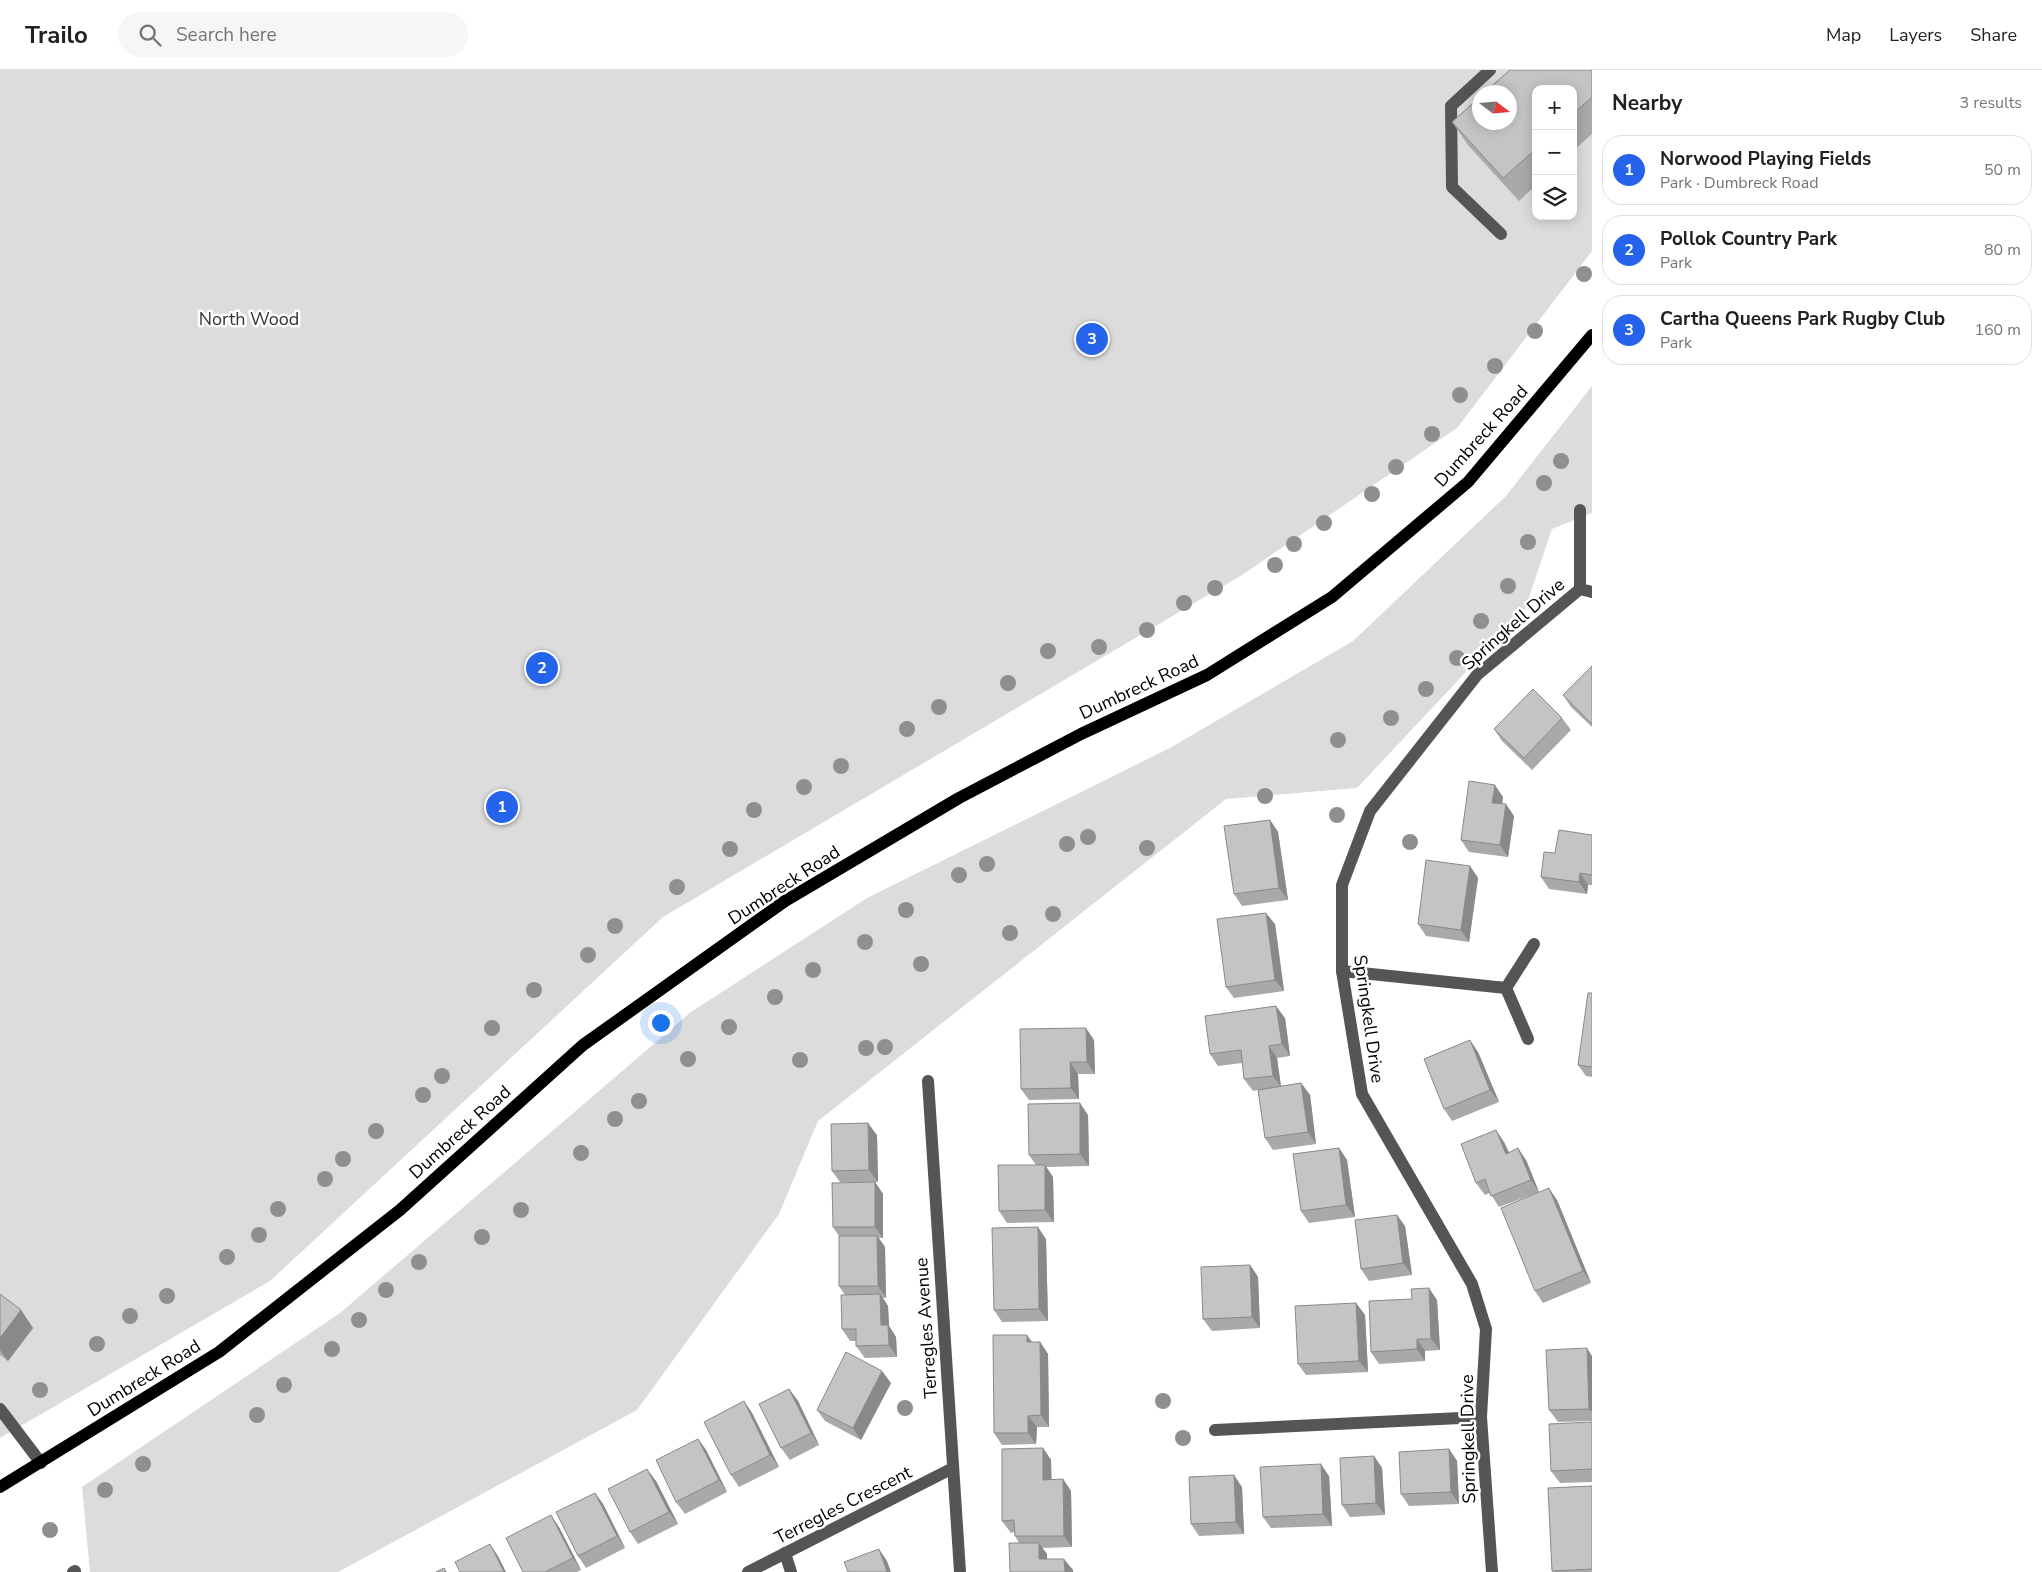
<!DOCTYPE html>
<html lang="en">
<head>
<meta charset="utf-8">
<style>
	body { margin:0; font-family:"Nunito Sans",sans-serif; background:#f6f6f6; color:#202124 }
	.controls { position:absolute; right:15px; top:15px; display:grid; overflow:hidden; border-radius:10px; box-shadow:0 2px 12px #0003 }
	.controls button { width:45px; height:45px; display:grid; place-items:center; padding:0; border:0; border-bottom:1px solid #e0e0e0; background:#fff; color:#202124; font:25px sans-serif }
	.compass { position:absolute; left:1472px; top:15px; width:45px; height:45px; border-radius:50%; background:#fff; box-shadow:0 2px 12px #0003; rotate:106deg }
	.you { position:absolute; left:660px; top:952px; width:18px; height:18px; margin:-12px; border:4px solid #fff; border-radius:50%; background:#1a73e8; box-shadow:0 0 0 8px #1a73e833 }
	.badge { display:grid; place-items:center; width:32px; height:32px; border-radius:50%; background:#2563eb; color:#fff; font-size:16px; font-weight:700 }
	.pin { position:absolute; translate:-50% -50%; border:2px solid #fff; box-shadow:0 1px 5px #0006 }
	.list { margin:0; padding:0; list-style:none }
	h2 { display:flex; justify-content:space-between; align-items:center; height:65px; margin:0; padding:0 20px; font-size:21px }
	h2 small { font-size:16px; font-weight:400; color:#757577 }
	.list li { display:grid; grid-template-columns:32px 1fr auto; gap:15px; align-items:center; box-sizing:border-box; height:70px; margin:0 10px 10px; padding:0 10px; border:1px solid #e0e0e0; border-radius:20px }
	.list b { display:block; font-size:19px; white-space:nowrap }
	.list p { margin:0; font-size:16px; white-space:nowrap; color:#757577 }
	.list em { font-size:16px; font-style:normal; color:#757577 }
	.icon { flex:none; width:28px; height:28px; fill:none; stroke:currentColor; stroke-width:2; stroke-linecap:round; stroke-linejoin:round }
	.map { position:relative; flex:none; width:1592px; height:1502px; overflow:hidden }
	header { display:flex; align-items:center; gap:30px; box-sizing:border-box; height:70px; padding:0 25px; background:#fff; border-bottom:1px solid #e0e0e0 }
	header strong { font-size:24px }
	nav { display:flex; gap:28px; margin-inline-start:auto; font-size:18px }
	.search { width:350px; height:45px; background:#f6f6f6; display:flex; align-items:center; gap:12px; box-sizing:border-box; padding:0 18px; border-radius:28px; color:#757577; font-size:19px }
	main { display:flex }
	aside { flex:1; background:#fff }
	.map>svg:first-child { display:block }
</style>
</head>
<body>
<header>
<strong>Trailo</strong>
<div class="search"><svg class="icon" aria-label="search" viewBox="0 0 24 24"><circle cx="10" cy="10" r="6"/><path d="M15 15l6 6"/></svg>Search here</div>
<nav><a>Map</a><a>Layers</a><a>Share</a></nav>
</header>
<main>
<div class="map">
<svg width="1592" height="1502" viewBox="0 0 1592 1502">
	<rect width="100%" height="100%" fill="#fff"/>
	<!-- green -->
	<g fill="#dcdcdc" fill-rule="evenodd">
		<path d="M0 0H1592V181L1457 358 1242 505 663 847 270 1211 0 1368ZM1536 19H1573V146H1536ZM1480 22H1510V52H1480Z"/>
		<polygon points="1592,316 1592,443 1552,459 1525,539 1357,718 1226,729 818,1051 779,1144 637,1340 338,1502 90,1502 82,1417 340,1243 691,942 867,828 1170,678 1353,571 1506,426"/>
	</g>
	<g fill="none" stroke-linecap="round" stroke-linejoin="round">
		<!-- minor -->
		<g stroke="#555" stroke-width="12">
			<polyline points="1490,0 1451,36 1452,117 1501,164"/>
			<polyline points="1580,440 1580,519 1592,522"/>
			<polyline points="1342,901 1506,918"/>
			<polyline points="1528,969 1506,918 1534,874"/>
			<polyline points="928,1011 960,1502"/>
			<polyline points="0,1339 41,1393"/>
			<polyline points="1215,1360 1481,1347"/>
			<polyline points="785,1483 791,1502"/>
			<polyline points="73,1502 75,1501"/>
			<polyline points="748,1502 953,1398"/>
			<polyline points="1492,1502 1481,1347 1486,1259 1472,1214 1362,1024 1342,901 1342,815 1370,741 1477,605 1580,519"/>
		</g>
		<!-- major -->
		<polyline stroke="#000" stroke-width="12" points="0,1417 219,1282 400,1140 583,975 785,831 959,728 1081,664 1207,605 1332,527 1468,412 1592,265"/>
	</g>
	<!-- trees -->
	<g fill="#8f8f8f">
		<circle cx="1584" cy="204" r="8"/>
		<circle cx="1535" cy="261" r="8"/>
		<circle cx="1495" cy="296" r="8"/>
		<circle cx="1460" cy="325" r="8"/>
		<circle cx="1432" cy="364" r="8"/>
		<circle cx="1561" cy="391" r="8"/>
		<circle cx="1396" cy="397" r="8"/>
		<circle cx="1544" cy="413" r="8"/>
		<circle cx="1372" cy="424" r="8"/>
		<circle cx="1324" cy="453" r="8"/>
		<circle cx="1528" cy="472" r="8"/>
		<circle cx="1294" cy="474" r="8"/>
		<circle cx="1275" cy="495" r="8"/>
		<circle cx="1508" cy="516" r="8"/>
		<circle cx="1215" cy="518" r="8"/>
		<circle cx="1184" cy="533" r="8"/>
		<circle cx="1481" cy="551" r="8"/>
		<circle cx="1147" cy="560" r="8"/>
		<circle cx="1099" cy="577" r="8"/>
		<circle cx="1048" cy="581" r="8"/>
		<circle cx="1457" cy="588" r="8"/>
		<circle cx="1008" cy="613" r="8"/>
		<circle cx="1426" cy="619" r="8"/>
		<circle cx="939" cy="637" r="8"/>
		<circle cx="1391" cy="648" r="8"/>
		<circle cx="907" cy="659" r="8"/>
		<circle cx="1338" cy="670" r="8"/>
		<circle cx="841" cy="696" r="8"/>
		<circle cx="804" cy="717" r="8"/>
		<circle cx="1265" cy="726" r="8"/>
		<circle cx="754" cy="740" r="8"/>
		<circle cx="1337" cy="745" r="8"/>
		<circle cx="1088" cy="767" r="8"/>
		<circle cx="1410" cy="772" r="8"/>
		<circle cx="1067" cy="774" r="8"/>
		<circle cx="1147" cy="778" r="8"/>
		<circle cx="730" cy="779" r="8"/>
		<circle cx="987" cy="794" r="8"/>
		<circle cx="959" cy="805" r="8"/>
		<circle cx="677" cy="817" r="8"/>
		<circle cx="906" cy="840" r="8"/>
		<circle cx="1053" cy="844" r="8"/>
		<circle cx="615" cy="856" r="8"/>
		<circle cx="1010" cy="863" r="8"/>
		<circle cx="865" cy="872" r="8"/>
		<circle cx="588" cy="885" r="8"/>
		<circle cx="921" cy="894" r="8"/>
		<circle cx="813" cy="900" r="8"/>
		<circle cx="534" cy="920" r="8"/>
		<circle cx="775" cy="927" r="8"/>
		<circle cx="729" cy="957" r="8"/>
		<circle cx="492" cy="958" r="8"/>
		<circle cx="885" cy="977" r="8"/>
		<circle cx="866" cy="978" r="8"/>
		<circle cx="688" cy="989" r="8"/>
		<circle cx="800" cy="990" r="8"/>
		<circle cx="442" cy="1006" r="8"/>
		<circle cx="423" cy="1025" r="8"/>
		<circle cx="639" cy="1031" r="8"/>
		<circle cx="615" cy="1049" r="8"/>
		<circle cx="376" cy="1061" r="8"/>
		<circle cx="581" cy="1083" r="8"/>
		<circle cx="343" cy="1089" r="8"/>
		<circle cx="325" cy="1109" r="8"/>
		<circle cx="278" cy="1139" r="8"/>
		<circle cx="521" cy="1140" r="8"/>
		<circle cx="259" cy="1165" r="8"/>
		<circle cx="482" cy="1167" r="8"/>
		<circle cx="227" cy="1187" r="8"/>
		<circle cx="419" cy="1192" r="8"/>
		<circle cx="386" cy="1220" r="8"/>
		<circle cx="167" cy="1226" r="8"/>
		<circle cx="130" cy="1246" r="8"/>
		<circle cx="359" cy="1250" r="8"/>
		<circle cx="97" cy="1274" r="8"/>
		<circle cx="332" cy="1279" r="8"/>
		<circle cx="284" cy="1315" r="8"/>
		<circle cx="40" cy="1320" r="8"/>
		<circle cx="1163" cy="1331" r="8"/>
		<circle cx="905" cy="1338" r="8"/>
		<circle cx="257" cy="1345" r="8"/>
		<circle cx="1183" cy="1368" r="8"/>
		<circle cx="143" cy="1394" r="8"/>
		<circle cx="105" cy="1420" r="8"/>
		<circle cx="50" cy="1460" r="8"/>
	</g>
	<!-- wall -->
	<g fill="#a9a9a9">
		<polygon points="1510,0 1592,0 1592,64 1573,81 1573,19 1536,19 1536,115 1519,131 1468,75 1452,52 1480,27 1480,52 1510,52 1510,22 1485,22"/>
		<polygon points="1592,596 1592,657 1571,637 1563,625"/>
		<polygon points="1562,648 1571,660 1532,700 1502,671 1494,659"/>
		<polygon points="1503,727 1502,734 1514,746 1508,787 1469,782 1461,770"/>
		<polygon points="1270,750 1278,762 1288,830 1242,836 1234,824"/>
		<polygon points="1592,765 1592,815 1588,815 1587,824 1549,819 1541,807 1555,783"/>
		<polygon points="1470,796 1478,808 1469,872 1426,866 1418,854"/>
		<polygon points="1275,854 1284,921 1234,928 1226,917"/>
		<polygon points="1592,923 1592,1007 1586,1006 1578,995"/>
		<polygon points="1285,948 1290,986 1277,988 1281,1016 1301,1013 1310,1025 1316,1074 1273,1080 1265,1068 1258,1020 1253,1021 1244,1009 1242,993 1218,996 1210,984"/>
		<polygon points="1094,970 1095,1004 1078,1004 1079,1029 1029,1030 1021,1019"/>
		<polygon points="1478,982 1499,1032 1452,1051 1444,1039"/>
		<polygon points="1088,1045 1089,1096 1046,1097 1053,1107 1054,1152 1007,1153 999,1141 1036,1095 1029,1085"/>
		<polygon points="877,1065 878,1112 840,1112 832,1101"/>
		<polygon points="1504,1072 1509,1082 1526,1090 1539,1122 1499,1137 1490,1123 1485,1125 1476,1113"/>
		<polygon points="1339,1078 1347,1090 1355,1147 1309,1153 1301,1141"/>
		<polygon points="875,1112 883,1124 883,1168 879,1168 885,1177 886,1228 883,1228 888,1236 889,1256 896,1267 897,1287 865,1288 856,1276 856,1271 850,1271 842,1259 845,1225 839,1216 839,1166 833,1157"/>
		<polygon points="1557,1130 1591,1213 1543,1233 1535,1221"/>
		<polygon points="1405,1156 1412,1205 1369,1211 1361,1199"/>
		<polygon points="1046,1169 1048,1251 1002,1252 994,1240"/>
		<polygon points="1250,1195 1258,1207 1260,1258 1212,1261 1203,1249"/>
		<polygon points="0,1224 21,1240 33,1258 8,1291 0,1285"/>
		<polygon points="1437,1230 1440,1280 1425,1281 1425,1291 1379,1294 1371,1282"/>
		<polygon points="1356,1233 1365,1245 1368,1302 1306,1305 1298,1294"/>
		<polygon points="1032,1272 1040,1272 1048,1284 1049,1357 1037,1357 1036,1374 1002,1375 994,1363"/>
		<polygon points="1592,1286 1592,1351 1558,1352 1549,1340"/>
		<polygon points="891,1313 861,1370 825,1351 817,1340"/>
		<polygon points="789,1319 798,1331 819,1375 790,1390 781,1378"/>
		<polygon points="744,1331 752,1343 779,1397 739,1417 731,1405"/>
		<polygon points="1592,1352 1592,1412 1560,1413 1551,1401"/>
		<polygon points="698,1369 706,1380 727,1422 685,1444 676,1432"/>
		<polygon points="1043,1378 1051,1390 1051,1410 1063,1409 1071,1421 1072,1477 1042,1478 1047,1484 1047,1489 1073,1500 1073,1502 1010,1502 1019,1473 1015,1466 1014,1462 1011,1463 1002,1451"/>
		<polygon points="1449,1379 1457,1391 1459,1434 1409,1436 1401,1424"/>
		<polygon points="1374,1386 1382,1398 1385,1445 1350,1447 1342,1435"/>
		<polygon points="1329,1406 1332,1456 1271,1458 1263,1447"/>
		<polygon points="656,1411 678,1454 638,1474 630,1462"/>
		<polygon points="1592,1416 1592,1502 1553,1502 1552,1501"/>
		<polygon points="1242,1417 1244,1464 1199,1466 1191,1454"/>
		<polygon points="595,1423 603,1434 625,1478 586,1498 578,1486"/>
		<polygon points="559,1457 581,1500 577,1502 523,1502"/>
	</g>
	<!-- shaded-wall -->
	<g fill="#898989">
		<polygon points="1495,715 1503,727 1501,744 1492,733"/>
		<polygon points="1506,734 1514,746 1508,787 1500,775"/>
		<polygon points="1270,750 1278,762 1288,830 1279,818"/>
		<polygon points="1470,796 1478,808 1469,872 1461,860"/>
		<polygon points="1580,803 1588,815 1587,824 1579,812"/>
		<polygon points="1266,843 1275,854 1284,921 1275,910"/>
		<polygon points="1276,936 1285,948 1290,986 1282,974"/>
		<polygon points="1086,958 1094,970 1095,1004 1087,992"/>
		<polygon points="1470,970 1478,982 1499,1032 1490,1020"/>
		<polygon points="1269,976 1277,988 1281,1017 1273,1006"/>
		<polygon points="1070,992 1078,1004 1079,1029 1071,1018"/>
		<polygon points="1301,1013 1310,1025 1316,1074 1308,1062"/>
		<polygon points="1080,1033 1088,1045 1089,1096 1080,1084"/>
		<polygon points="868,1053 877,1065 878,1112 869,1100"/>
		<polygon points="1496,1060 1504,1072 1514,1095 1506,1084"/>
		<polygon points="1339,1078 1347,1090 1355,1147 1346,1135"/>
		<polygon points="1518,1078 1526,1090 1539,1122 1531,1110"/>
		<polygon points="1045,1095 1053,1107 1054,1152 1045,1140"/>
		<polygon points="875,1112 883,1124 883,1168 875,1157"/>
		<polygon points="1549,1118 1557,1130 1591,1213 1583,1201"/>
		<polygon points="1397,1145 1405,1156 1412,1205 1403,1193"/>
		<polygon points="1038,1157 1046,1169 1048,1251 1039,1239"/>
		<polygon points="877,1166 885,1177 886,1228 878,1216"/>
		<polygon points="1250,1195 1258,1207 1260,1258 1252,1247"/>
		<polygon points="1429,1218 1437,1230 1440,1280 1431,1269"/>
		<polygon points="880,1224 888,1236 889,1256 896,1267 897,1287 889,1275 881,1255"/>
		<polygon points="1356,1233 1365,1245 1368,1302 1359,1291"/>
		<polygon points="21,1240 33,1258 8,1291 0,1280 0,1268"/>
		<polygon points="1027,1265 1035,1276 1027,1272"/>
		<polygon points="1417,1269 1425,1281 1425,1291 1417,1279"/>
		<polygon points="1040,1272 1048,1284 1049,1357 1041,1345"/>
		<polygon points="1587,1278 1592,1286 1592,1342 1589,1339"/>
		<polygon points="882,1301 891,1313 861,1370 853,1358"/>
		<polygon points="789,1319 798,1331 819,1375 811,1363"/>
		<polygon points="744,1331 752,1343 779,1397 770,1385"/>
		<polygon points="1028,1346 1037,1357 1036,1374 1028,1363"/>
		<polygon points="698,1369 706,1380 727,1422 719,1410"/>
		<polygon points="1043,1378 1051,1390 1052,1422 1043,1410"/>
		<polygon points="1449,1379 1457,1391 1459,1434 1451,1422"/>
		<polygon points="1374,1386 1382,1398 1385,1445 1376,1433"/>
		<polygon points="1321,1394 1329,1406 1332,1456 1323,1444"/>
		<polygon points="647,1399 656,1411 678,1454 669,1442"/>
		<polygon points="1234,1405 1242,1417 1244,1464 1236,1452"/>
		<polygon points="1063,1409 1071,1421 1072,1477 1064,1466"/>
		<polygon points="595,1423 603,1434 625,1478 617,1466"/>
		<polygon points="551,1445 559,1457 581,1500 573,1488"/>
		<polygon points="1039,1473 1047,1484 1047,1501 1039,1489"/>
		<polygon points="490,1474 498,1486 506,1502 504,1502"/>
		<polygon points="879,1479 887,1491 891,1502 887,1502"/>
		<polygon points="1064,1489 1073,1500 1073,1502 1065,1502"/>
	</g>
	<!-- building -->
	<g fill="#c4c4c4" stroke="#898989">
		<polygon points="1510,0 1592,0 1592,27 1573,44 1573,19 1536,19 1536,79 1503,108 1452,52 1480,27 1480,52 1510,52 1510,22 1485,22"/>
		<polygon points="1592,596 1592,654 1563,625"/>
		<polygon points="1533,619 1562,648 1524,688 1494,659"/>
		<polygon points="1469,711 1495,715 1492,733 1506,734 1500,775 1461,770"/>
		<polygon points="1270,750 1279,818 1234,824 1224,756"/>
		<polygon points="1559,760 1592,765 1592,805 1580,803 1579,812 1541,807 1544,782 1555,783"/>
		<polygon points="1426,790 1470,796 1461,860 1418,854"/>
		<polygon points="1266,843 1275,910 1226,917 1217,849"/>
		<polygon points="1588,923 1592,923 1592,997 1578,995"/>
		<polygon points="1276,936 1282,974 1269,976 1273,1006 1244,1009 1241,980 1210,984 1205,946"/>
		<polygon points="1086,958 1087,992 1070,992 1071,1018 1021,1019 1020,959"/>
		<polygon points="1470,970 1490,1020 1444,1039 1424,989"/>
		<polygon points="1301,1013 1308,1062 1265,1068 1258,1020"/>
		<polygon points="1080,1033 1080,1084 1029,1085 1028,1034"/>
		<polygon points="868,1053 869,1100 832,1101 831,1054"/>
		<polygon points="1496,1060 1506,1084 1518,1078 1531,1110 1491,1126 1485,1109 1476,1113 1461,1074"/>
		<polygon points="1339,1078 1346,1135 1301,1141 1293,1084"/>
		<polygon points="998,1095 1045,1095 1045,1140 999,1141"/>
		<polygon points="875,1112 875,1157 833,1157 832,1113"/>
		<polygon points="1549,1118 1583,1201 1535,1221 1501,1138"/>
		<polygon points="1397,1145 1403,1193 1361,1199 1355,1150"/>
		<polygon points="1038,1157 1039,1239 994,1240 992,1158"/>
		<polygon points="839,1166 877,1166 878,1216 839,1216"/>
		<polygon points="1250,1195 1252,1247 1203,1249 1201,1197"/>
		<polygon points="1429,1218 1431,1269 1417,1269 1417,1279 1371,1282 1369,1231 1412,1229 1411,1219"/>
		<polygon points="0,1224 21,1240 0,1268"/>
		<polygon points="880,1224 881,1255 888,1255 889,1275 856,1276 856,1259 842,1259 841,1225"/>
		<polygon points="1356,1233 1359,1291 1298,1294 1295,1236"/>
		<polygon points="993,1265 1027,1265 1027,1272 1040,1272 1041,1345 1028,1346 1028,1363 994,1363"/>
		<polygon points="1587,1278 1589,1339 1549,1340 1546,1280"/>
		<polygon points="846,1282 882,1301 853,1358 817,1340"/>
		<polygon points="789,1319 811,1363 781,1378 759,1334"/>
		<polygon points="744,1331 770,1385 731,1405 704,1352"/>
		<polygon points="1592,1352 1592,1399 1551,1401 1549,1354"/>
		<polygon points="698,1369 719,1410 676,1432 656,1390"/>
		<polygon points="1043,1378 1043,1410 1063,1409 1064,1466 1015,1466 1014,1450 1002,1451 1002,1379"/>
		<polygon points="1449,1379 1451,1422 1401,1424 1399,1382"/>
		<polygon points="1374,1386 1376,1433 1342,1435 1340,1388"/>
		<polygon points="1321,1394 1323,1444 1263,1447 1260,1397"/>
		<polygon points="647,1399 669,1442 630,1462 608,1419"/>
		<polygon points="1234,1405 1236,1452 1191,1454 1189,1407"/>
		<polygon points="1592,1416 1592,1499 1552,1501 1548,1418"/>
		<polygon points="595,1423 617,1466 578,1486 556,1442"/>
		<polygon points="551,1445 573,1488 545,1502 523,1502 506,1468"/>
		<polygon points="1009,1473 1039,1473 1039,1489 1064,1489 1065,1502 1010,1502"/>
		<polygon points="490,1474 504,1502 460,1502 455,1492"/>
		<polygon points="879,1479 887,1502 848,1502 844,1492"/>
		<polygon points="444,1498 446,1502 436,1502"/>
	</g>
	<g text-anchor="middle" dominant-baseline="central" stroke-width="5" stroke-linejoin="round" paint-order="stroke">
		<!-- park labels -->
		<g font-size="18" fill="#333" stroke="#fff">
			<text x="249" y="249">North Wood</text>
		</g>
		<!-- street labels -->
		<g font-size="18" fill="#000" stroke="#fff">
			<text transform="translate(1481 366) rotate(-48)">Dumbreck Road</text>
			<text transform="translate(1513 554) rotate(-41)">Springkell Drive</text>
			<text transform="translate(1139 617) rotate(-25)">Dumbreck Road</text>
			<text transform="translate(784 815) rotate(-33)">Dumbreck Road</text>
			<text transform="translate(1369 949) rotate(82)">Springkell Drive</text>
			<text transform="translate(460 1062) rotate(-42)">Dumbreck Road</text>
			<text transform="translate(926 1258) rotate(-94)">Terregles Avenue</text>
			<text transform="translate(144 1308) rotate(-32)">Dumbreck Road</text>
			<text transform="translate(1468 1369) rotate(-91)">Springkell Drive</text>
			<text transform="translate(843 1435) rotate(-27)">Terregles Crescent</text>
		</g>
	</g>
</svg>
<div class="controls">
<button>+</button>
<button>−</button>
<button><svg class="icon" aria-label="layers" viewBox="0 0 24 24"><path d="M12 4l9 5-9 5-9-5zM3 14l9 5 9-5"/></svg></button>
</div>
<svg class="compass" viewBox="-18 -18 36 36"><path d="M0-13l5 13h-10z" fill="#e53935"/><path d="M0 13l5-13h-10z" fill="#757577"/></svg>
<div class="you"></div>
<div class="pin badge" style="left:502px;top:737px">1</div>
<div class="pin badge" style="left:542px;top:598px">2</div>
<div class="pin badge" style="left:1092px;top:269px">3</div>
</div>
<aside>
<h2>Nearby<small>3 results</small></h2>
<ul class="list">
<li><span class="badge">1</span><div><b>Norwood Playing Fields</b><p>Park · Dumbreck Road</p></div><em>50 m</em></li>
<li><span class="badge">2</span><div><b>Pollok Country Park</b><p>Park</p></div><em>80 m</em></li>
<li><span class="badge">3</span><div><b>Cartha Queens Park Rugby Club</b><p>Park</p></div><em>160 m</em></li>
</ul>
</aside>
</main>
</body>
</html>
